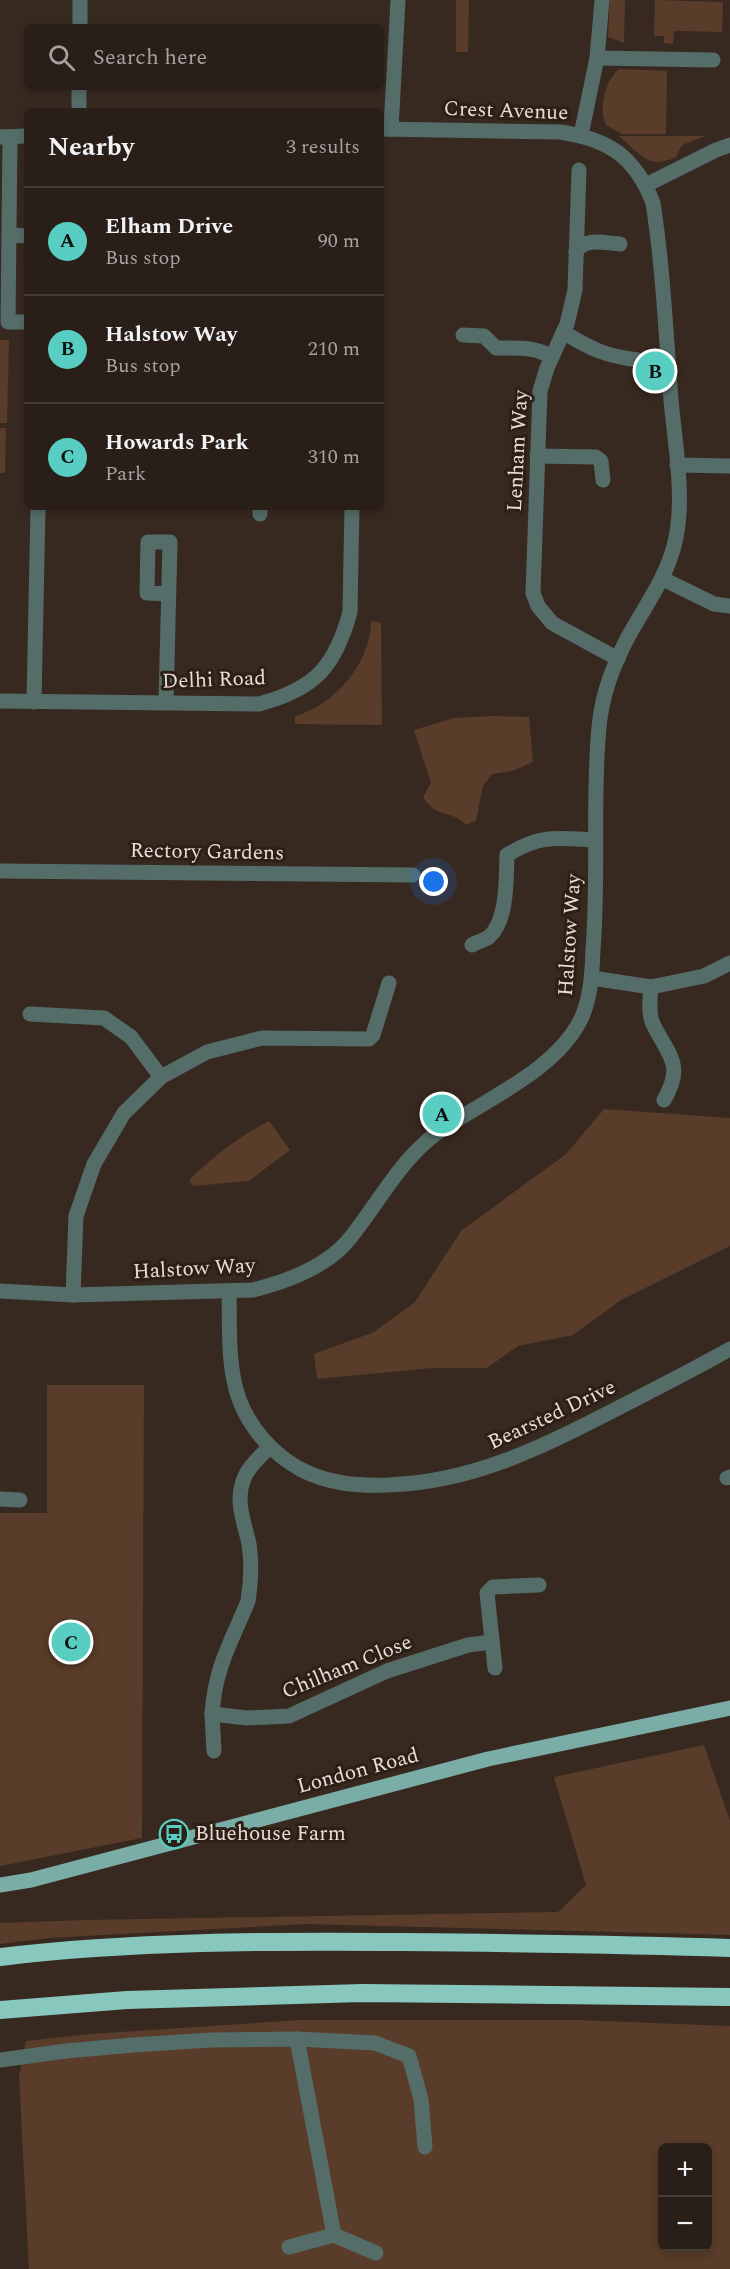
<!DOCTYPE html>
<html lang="en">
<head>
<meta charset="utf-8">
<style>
	body { margin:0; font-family:Spectral,serif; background:#312721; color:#f1f3f6 }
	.controls { position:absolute; right:18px; bottom:18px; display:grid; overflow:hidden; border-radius:9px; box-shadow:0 3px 9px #0003 }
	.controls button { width:54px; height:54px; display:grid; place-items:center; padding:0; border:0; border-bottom:2px solid #453d37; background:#291f18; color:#f1f3f6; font:30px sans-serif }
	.you { position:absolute; left:434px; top:882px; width:21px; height:21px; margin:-15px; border:4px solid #fff; border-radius:50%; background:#1a73e8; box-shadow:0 0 0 9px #1a73e833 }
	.badge { display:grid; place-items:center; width:39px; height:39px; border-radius:50%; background:#57cec1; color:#111; font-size:20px; font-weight:700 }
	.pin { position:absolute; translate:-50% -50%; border:3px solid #fff; box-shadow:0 2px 6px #0006 }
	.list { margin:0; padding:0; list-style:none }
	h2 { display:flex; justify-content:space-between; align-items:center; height:78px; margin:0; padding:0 24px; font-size:26px }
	h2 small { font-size:20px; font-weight:400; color:#a5a2a2 }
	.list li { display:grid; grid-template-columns:39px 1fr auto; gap:18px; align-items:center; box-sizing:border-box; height:108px; padding:0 24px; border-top:2px solid #453d37 }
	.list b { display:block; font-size:22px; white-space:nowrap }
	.list p { margin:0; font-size:20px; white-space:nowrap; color:#a5a2a2 }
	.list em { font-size:20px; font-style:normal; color:#a5a2a2 }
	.icon { flex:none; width:33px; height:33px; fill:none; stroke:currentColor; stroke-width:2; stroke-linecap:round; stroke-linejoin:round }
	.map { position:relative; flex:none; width:730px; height:2269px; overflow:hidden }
	.search { position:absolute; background:#291f18; box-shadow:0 3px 9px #0003; left:24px; top:24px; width:360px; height:66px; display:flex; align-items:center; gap:15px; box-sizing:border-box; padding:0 21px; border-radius:9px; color:#a5a2a2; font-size:22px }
	.panel { position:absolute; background:#291f18; box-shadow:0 3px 9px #0003; left:24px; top:108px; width:360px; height:402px; border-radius:9px }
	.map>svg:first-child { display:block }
</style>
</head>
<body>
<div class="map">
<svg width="730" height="2269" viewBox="0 0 730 2269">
	<rect width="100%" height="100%" fill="#372920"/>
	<!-- green -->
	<g fill="#593c29" fill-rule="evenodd">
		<polygon points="456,0 469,0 468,52 456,52"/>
		<polygon points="610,0 625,0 624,43 608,37"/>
		<polygon points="655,0 723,2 722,32 674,31 673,44 664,43 664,36 654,36"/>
		<path d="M619 69 667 71 666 134H622L606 125C598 109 605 80 619 69Z"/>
		<path d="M618 136H705L682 145 676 157C647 171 640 152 618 136Z"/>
		<polygon points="0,340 9,340 7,423 0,423"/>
		<polygon points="0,428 6,428 5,473 0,473"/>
		<path d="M371 621 381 623 382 725 295 724V716C334 706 371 663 371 621Z"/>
		<path d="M494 716 529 717 533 762 513 771 492 774 483 786 476 821 466 825C453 810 435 818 423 797L431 783 414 730 454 718Z"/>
		<polygon points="604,1109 730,1118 730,1246 621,1300 573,1335 518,1346 487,1368 432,1368 317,1379 314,1354 374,1332 415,1302 461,1231 566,1154"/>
		<path d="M269 1121 290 1150 249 1181 193 1186 189 1180C216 1154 236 1139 269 1121Z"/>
		<polygon points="47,1385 144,1385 142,1838 0,1866 0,1513 47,1513"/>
		<polygon points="704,1745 730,1821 730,1935 306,1924 49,1938 0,1944 0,1923 85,1920 558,1912 586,1885 554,1777"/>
		<path d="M300 2020H577L730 2026V2269H29L19 2077 26 2041 90 2034ZM662 2148H708V2246H662Z"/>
	</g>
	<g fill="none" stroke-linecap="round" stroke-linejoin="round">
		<!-- minor -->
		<g stroke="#556d69" stroke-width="15">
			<polyline points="80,27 80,0"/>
			<polyline points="597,58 713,60"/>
			<polyline points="79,111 79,87"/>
			<polyline points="391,129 398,0"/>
			<polyline points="581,135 597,58 602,0"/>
			<polyline points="0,137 27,136"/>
			<polyline points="10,137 8,322 27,322"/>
			<polyline points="579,170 575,290 567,324 547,368 540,391 533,593 538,606 552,623 618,659"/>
			<polyline points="646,185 716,150 730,145"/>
			<polyline points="9,235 27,236"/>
			<path d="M576 252C584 237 605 243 620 244"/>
			<path d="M563 332C591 349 605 356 638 360"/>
			<path d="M463 335 484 336 496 348C514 348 535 346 551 357"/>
			<polyline points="537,456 596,457 601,461 603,480"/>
			<polyline points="677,465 730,466"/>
			<polyline points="260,507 260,514"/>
			<polyline points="663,579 714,604 730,606"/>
			<path d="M0 701 259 704C315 689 335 667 350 612L352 507"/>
			<polyline points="34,702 38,507"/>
			<polyline points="166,702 170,542 148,542 147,593 169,594"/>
			<polyline points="0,871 413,875"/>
			<path d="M472 945C477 942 485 940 489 937 508 920 506 878 507 855 541 834 558 838 595 840"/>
			<polyline points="592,978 651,987 704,976 730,963"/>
			<path d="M651 987C650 998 648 1013 653 1024 668 1055 685 1064 664 1100"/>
			<polyline points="30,1014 104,1018 131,1037 161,1077"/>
			<path d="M0 1291 73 1295 253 1290C285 1282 321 1269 344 1245 350 1239 355 1232 360 1225 384 1193 405 1156 437 1133 483 1100 555 1072 581 1019 591 997 592 974 593 950 599 876 592 801 599 727 602 694 613 666 628 637 645 606 665 580 674 546 686 503 675 444 671 400 666 334 663 268 653 203 635 156 608 139 560 132L381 129"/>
			<path d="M229 1291C230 1326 227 1365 239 1399 250 1429 273 1454 300 1469 329 1484 356 1486 388 1485 474 1482 542 1447 618 1408 655 1389 693 1370 730 1349"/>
			<polyline points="73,1295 76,1216 94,1164 124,1113 161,1077 207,1052 262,1038 369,1039 373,1035 389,983"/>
			<path d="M269 1447C261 1456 250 1465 245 1476 234 1501 244 1520 249 1544 252 1563 251 1582 248 1601 231 1643 215 1667 212 1714L247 1718 289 1716 387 1671 468 1645 492 1642"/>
			<polyline points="727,1478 730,1477"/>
			<polyline points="0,1499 20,1500"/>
			<polyline points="495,1668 487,1593 493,1587 539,1585"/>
			<polyline points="212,1714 214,1751"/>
			<polyline points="297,2039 334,2235"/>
			<polyline points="0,2060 66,2051 133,2045 211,2040 297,2039 375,2043 409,2056 421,2099 425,2147"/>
			<polyline points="289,2247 334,2235 376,2253"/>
		</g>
		<!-- major -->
		<polyline stroke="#7aada6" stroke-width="15" points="0,1885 31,1880 488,1759 730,1708"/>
		<!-- highway -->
		<g stroke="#88c7be" stroke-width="18">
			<path d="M0 1957C133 1941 269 1941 403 1942 512 1943 621 1944 730 1948"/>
			<polyline points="0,2010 127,2000 362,1993 730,1997"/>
		</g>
	</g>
	<!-- icons -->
	<defs>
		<g id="bus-ring" transform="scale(1.5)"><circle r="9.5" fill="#2c1f16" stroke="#57cec1" stroke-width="1.5"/><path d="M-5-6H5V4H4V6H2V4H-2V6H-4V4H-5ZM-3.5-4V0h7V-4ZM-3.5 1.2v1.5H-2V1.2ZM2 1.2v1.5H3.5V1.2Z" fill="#57cec1"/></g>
	</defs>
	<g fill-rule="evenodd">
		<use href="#bus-ring" x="174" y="1834"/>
	</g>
	<g text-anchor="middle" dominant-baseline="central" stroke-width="6" stroke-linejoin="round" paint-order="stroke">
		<!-- street labels -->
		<g font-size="21" fill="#e8ded8" stroke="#2c1f16">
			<text transform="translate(506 111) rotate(2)">Crest Avenue</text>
			<text transform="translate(518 451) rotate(-87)">Lenham Way</text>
			<text transform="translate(214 680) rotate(-2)">Delhi Road</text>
			<text transform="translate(207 852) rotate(1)">Rectory Gardens</text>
			<text transform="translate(570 935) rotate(-86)">Halstow Way</text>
			<text transform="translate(194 1269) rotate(-3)">Halstow Way</text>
			<text transform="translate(552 1415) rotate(-25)">Bearsted Drive</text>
			<text transform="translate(347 1667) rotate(-22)">Chilham Close</text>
			<text transform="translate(358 1771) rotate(-15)">London Road</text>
		</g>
		<!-- poi labels -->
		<g font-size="21" fill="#e8ded8" stroke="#2c1f16" text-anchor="start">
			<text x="195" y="1834">Bluehouse Farm</text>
		</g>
	</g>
</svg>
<div class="controls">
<button>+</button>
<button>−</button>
</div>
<div class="you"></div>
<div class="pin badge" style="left:442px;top:1114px">A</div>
<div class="pin badge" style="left:655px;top:371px">B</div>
<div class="pin badge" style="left:71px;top:1642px">C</div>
<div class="search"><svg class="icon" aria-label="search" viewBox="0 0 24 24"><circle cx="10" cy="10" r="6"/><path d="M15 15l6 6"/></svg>Search here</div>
<section class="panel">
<h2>Nearby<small>3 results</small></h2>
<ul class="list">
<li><span class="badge">A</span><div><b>Elham Drive</b><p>Bus stop</p></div><em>90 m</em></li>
<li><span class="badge">B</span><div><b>Halstow Way</b><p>Bus stop</p></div><em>210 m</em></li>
<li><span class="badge">C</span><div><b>Howards Park</b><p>Park</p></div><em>310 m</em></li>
</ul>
</section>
</div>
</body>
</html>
